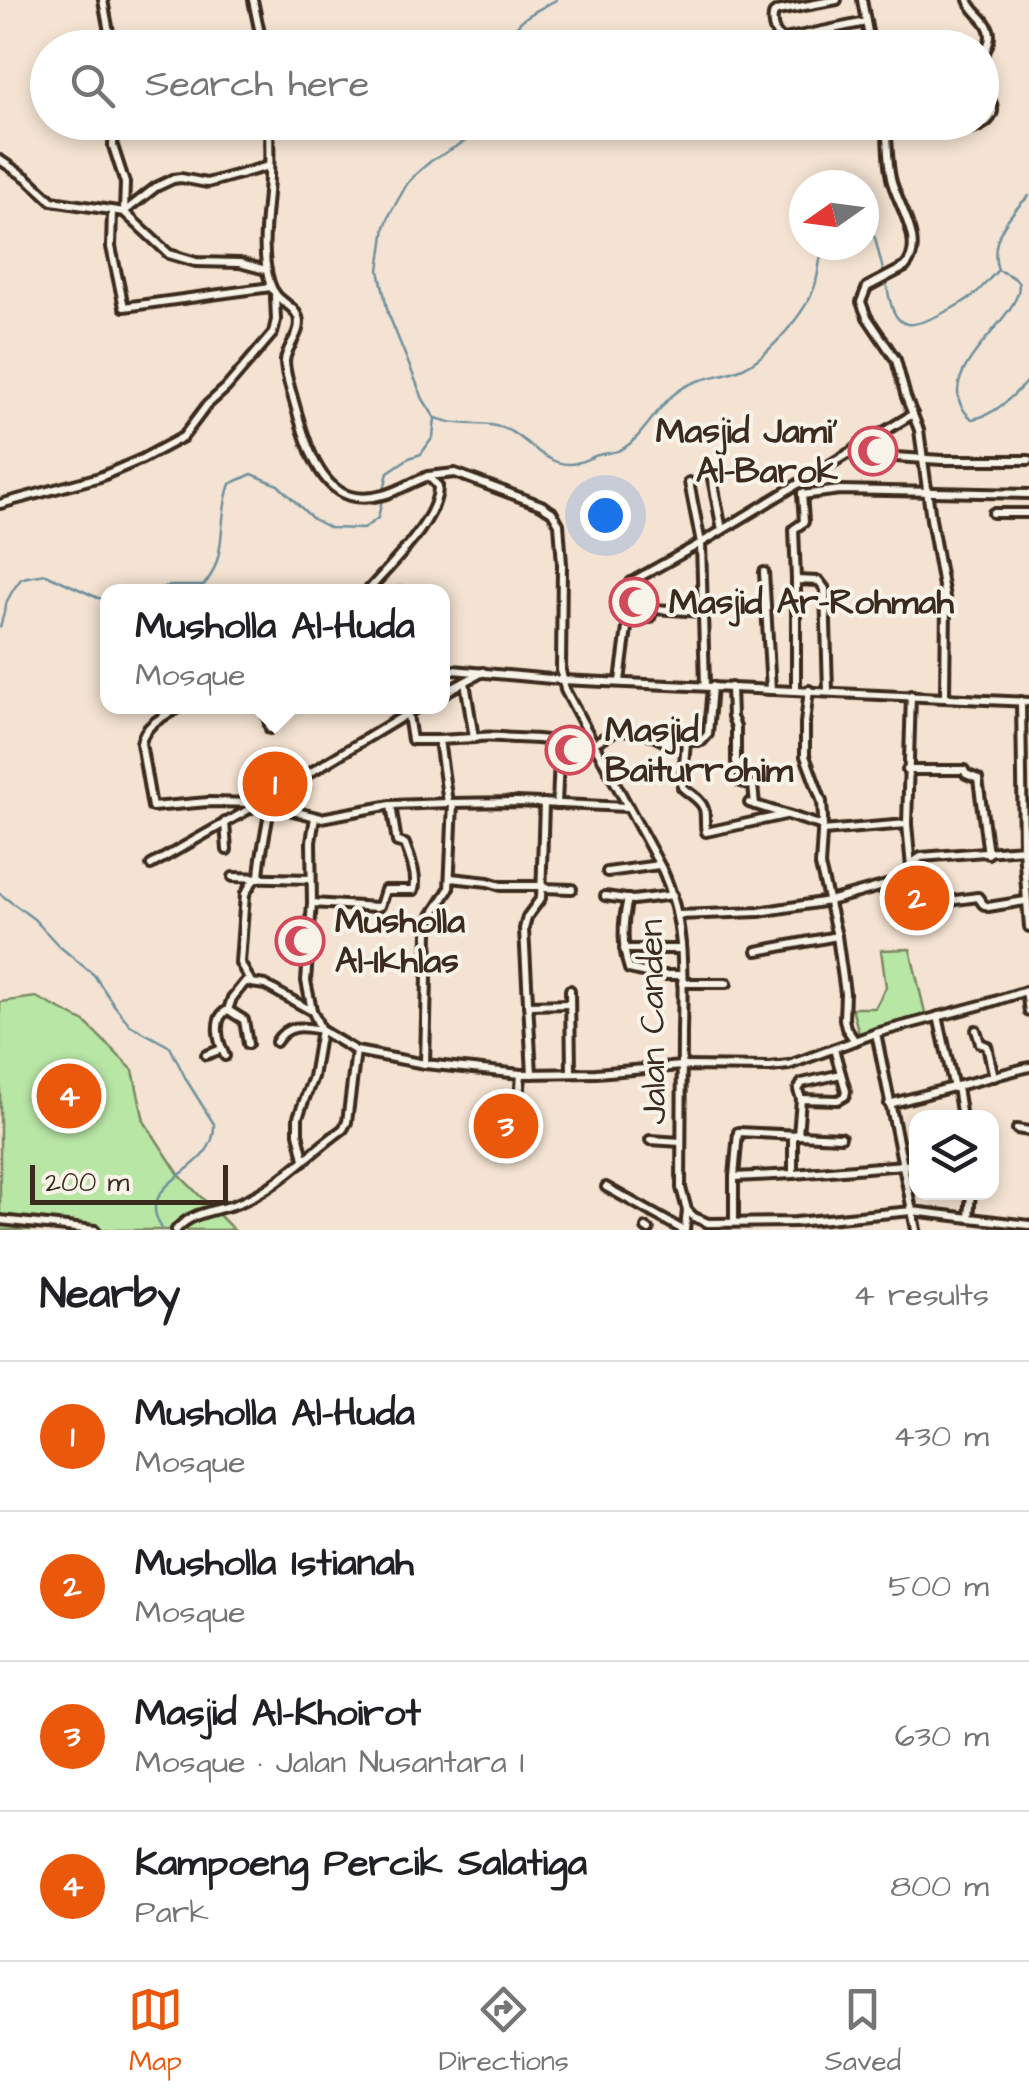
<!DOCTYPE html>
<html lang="en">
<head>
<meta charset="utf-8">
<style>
	body { margin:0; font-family:"Architects Daughter",sans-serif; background:#f6f6f6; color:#202124 }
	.controls { position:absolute; right:30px; bottom:30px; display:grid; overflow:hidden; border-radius:20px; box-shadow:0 5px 15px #0003 }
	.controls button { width:90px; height:90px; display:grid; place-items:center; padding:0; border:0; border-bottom:2px solid #e0e0e0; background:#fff; color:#202124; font:50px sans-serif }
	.compass { position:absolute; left:789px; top:170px; width:90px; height:90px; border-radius:50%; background:#fff; box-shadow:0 5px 15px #0003; rotate:256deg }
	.scale { position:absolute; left:30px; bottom:25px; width:198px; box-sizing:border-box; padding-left:10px; border:5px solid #3b2a1e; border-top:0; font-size:28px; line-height:35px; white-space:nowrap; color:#3b2a1e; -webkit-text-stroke:8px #f7f3e8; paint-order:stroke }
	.you { position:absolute; left:605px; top:515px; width:35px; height:35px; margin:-25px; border:8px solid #fff; border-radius:50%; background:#1a73e8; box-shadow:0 0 0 15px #1a73e833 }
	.badge { display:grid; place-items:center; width:65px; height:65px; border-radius:50%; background:#ea580c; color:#fff; font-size:32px; font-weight:700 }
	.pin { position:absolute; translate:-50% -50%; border:5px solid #fff; box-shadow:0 2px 10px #0006 }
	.popup { position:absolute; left:100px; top:584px; width:350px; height:130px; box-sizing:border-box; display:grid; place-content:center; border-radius:20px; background:#fff; filter:drop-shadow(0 2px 8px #0005); font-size:32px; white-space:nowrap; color:#757577 }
	.popup b { font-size:38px; color:#202124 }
	.popup::after { content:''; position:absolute; left:50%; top:100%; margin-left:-20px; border:20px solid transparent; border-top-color:#fff }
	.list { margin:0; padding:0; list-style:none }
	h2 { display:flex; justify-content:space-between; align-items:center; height:130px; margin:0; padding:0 40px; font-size:42px }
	h2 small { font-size:32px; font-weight:400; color:#757577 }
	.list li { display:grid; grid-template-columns:65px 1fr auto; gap:30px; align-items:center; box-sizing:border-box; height:150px; padding:0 40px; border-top:2px solid #e0e0e0 }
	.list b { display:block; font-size:38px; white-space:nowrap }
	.list p { margin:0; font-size:32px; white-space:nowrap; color:#757577 }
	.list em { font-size:32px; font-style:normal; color:#757577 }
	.icon { flex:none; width:55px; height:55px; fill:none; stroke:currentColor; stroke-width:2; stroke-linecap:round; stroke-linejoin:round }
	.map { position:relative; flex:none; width:1029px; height:1230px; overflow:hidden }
	.search { position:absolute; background:#fff; box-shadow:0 5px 15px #0003; left:30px; right:30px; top:30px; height:110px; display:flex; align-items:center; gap:25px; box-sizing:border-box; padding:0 35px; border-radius:55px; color:#757577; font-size:38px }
	.sheet { height:730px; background:#fff }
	nav { display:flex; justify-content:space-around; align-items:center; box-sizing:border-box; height:140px; border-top:2px solid #e0e0e0; background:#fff; font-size:28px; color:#757577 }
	nav a { display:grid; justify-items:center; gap:5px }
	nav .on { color:#ea580c }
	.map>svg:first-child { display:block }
</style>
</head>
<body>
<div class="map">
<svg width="1029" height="1230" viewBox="0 0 1029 1230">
	<rect width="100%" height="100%" fill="#f4e3d2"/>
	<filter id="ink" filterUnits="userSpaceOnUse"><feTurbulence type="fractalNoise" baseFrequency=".01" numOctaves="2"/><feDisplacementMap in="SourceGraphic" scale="20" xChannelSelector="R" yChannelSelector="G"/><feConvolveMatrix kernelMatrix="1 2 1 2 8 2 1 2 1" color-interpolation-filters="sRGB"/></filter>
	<g filter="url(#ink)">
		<!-- green -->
		<g fill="#b8e6a5" stroke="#7a8862" stroke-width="2.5">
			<polygon points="910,949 926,1017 859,1034 852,1008 875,1008 886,987 881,950"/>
			<polygon points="36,997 85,1022 133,1070 144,1121 180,1176 234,1230 0,1230 0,1002"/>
		</g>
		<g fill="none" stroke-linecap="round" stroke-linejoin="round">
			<!-- stream -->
			<g stroke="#6f919e" stroke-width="2.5">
				<path d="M505 48C516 18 529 15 556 0"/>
				<polyline points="864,225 875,238 884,274"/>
				<path d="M998 270C1004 273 1014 276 1018 282 1029 315 920 376 972 419 995 416 1013 396 1029 379"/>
				<path d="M886 282C889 294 891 321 907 324 921 327 964 303 975 294 983 287 990 278 998 270 988 241 1008 215 1029 196"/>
				<path d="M436 418C443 420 451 423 458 423 477 425 493 422 510 431 530 442 546 464 569 464 580 464 588 458 598 455 605 453 614 453 620 450 640 441 655 410 673 395 697 375 718 379 743 368 769 356 809 309 816 282 819 270 820 257 823 245"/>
				<path d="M143 592 169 586H203C229 558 217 517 230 484L252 474 278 485 313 519 330 528 363 529 378 518 388 472 409 458 421 454 433 437 435 418 423 399 388 313 379 270 385 227 390 214 407 184 417 173 431 161 476 135 487 122"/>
				<polyline points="0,627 7,601 13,590 21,579 27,577 46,574 98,598 108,599"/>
				<path d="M0 894 34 919 59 946 94 975 114 1005 130 1025 170 1047 187 1081 214 1124C216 1167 161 1173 155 1207 154 1215 159 1223 162 1230"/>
			</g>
			<!-- minor casing -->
			<g stroke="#3b2a1e" stroke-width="14">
				<g id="minor">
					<polyline points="103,0 112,48"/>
					<polyline points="253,0 263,48"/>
					<path d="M837 0 777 11 774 13C771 21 773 32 780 38L784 39 866 22"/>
					<polyline points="862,0 871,48"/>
					<path d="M968 0C973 14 990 20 990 36 990 44 984 53 982 60"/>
					<polyline points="823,43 869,39"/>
					<polyline points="114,122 113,146 125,183 124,212 169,254 196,262 240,263 266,270"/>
					<path d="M269 122C269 140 270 158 269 176 268 212 259 248 270 283 276 303 293 303 298 317 303 333 286 346 285 361 285 373 290 387 293 398 302 429 316 492 355 497 384 501 403 486 428 476L438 486C439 520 389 566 367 592"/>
					<path d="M886 122C888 141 887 160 891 178 896 203 927 243 905 267L867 287 861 302 867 317 896 360 906 397 919 430 931 519 946 603 945 696"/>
					<path d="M886 124C912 127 972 142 990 118 998 107 989 98 982 89"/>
					<polyline points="0,160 27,178 52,201 124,212 156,187 173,179 181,178 207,183 269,166"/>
					<polyline points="112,211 111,247 124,307 271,287"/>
					<polyline points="848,454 942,460 1029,460"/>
					<path d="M428 476 455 473 541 505 552 512 559 524 562 564 561 670 565 690 663 871C686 922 683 977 682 1032 682 1084 681 1136 681 1188L687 1210 685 1230"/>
					<polyline points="712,478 722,530"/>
					<polyline points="689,482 701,543 705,685"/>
					<polyline points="802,495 840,490 1029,494"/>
					<polyline points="0,504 100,477 142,459 183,437 207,405 226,388 273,333 276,320 275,297"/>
					<polyline points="993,513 1029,513"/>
					<polyline points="764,572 771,690"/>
					<polyline points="796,580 819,581 825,589 828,691"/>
					<polyline points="631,582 701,543 913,414"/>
					<polyline points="402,592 428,592"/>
					<polyline points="442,669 562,680 1029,702"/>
					<polyline points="620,681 628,621 640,617 650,618 653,609 704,612"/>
					<polyline points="731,687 732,717 736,727 736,762 741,764 741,782 753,785 755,805"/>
					<polyline points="796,690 796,580 794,529 804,522 802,493"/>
					<polyline points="809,690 805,723 805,756 822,802 823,818 820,866 837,936 845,993 844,1019 846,1028 855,1041"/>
					<polyline points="442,694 483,672"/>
					<polyline points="911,695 907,824 911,868"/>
					<polyline points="1021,701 1023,849 1029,927"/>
					<path d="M182 706C165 716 145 723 141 743L152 807 208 802 260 803 321 818 391 805 448 803 517 802 627 807"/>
					<polyline points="265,706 270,729"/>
					<polyline points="408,715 412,740 439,740"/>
					<path d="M474 738C489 734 501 738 517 738 532 739 545 738 560 743"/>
					<path d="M686 742 682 787C689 794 701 799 704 809 706 817 704 825 706 832L785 815"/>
					<polyline points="593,744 615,731 623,730 647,733 663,741 702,741 708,734 712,686"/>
					<polyline points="907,770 964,770 966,774 978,779 988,854"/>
					<polyline points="448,803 439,740 474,738 465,682"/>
					<polyline points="749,803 823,826"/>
					<polyline points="557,804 560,737"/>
					<polyline points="315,817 311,842 312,903 306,981 312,1010 321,1030 356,1051 425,1064 521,1074 596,1073 682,1066 770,1067 789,1065 876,1033 985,1004 1029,990"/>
					<polyline points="225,822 227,850"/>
					<polyline points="822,831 907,824"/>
					<polyline points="151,865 260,803 420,706"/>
					<polyline points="607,872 659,865"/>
					<polyline points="233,877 310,879"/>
					<path d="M259 878C260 853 267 830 270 805"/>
					<polyline points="451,878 488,882 501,886 543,886"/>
					<polyline points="908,879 908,900 911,906 978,897 983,904 988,907 1025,901"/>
					<polyline points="542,888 572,889"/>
					<polyline points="605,896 633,900 673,895"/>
					<path d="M628 899C622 922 622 948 629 969L655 975H682"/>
					<path d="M312 903 377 907 380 906 385 890H414C418 876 410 858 405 844L397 842 391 805"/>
					<polyline points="678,915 759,912 829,901 908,879 915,861 921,857 1023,849"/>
					<polyline points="624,949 681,949"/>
					<polyline points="757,951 837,936"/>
					<polyline points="251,982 240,963 245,894 255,878"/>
					<polyline points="682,983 727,983"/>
					<polyline points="570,990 571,1073"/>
					<polyline points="1026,991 1029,1012"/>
					<polyline points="528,1005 570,1004"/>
					<polyline points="228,1010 244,1020 248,1044"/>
					<polyline points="938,1016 954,1088"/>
					<polyline points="976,1030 980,1043 987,1046 994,1077"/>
					<polyline points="876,1033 916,1230"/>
					<path d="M276 1042C287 1024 302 1026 321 1030L313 1077 298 1117V1133L304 1159"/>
					<polyline points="206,1055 222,1049"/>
					<path d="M225 1056C218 1042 212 1017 228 1010L232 998 245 982 265 985 310 1010"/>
					<polyline points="425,1064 428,932 431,917 449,889 453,803"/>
					<polyline points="532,1074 524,929 527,917 541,898 544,803"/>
					<polyline points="957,1087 962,1118"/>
					<polyline points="801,1099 798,1090 802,1083 841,1074"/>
					<polyline points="889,1104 1029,1067"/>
					<polyline points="1017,1129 1029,1131"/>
					<polyline points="798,1135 801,1099 838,1100 845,1096 846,1091 834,1049"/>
					<polyline points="650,1140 681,1142"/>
					<polyline points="516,1142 521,1074"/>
					<polyline points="793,1174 916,1164"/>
					<polyline points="734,1177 793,1174 793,1136"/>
					<polyline points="606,1187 683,1230"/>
					<polyline points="687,1210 694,1217 708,1223 795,1222 912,1211 1029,1225"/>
					<polyline points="969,1218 971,1192"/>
					<polyline points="0,1220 95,1230"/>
					<polyline points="734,1222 734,1177 738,1132 841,1137"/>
					<polyline points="646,1228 649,1230"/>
					<path d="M176 1230C190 1213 213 1211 233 1205 275 1191 308 1154 343 1129L347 1122 356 1051"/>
				</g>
			</g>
			<!-- minor -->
			<use href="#minor" stroke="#f7f3e8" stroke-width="6"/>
		</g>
	</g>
	<!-- icons -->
	<defs>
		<g id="mosque-ring" transform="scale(2.5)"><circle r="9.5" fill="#f7f3e8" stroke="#d1495b" stroke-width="1.5"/><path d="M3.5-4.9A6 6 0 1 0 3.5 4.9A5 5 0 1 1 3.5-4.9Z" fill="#d1495b"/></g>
	</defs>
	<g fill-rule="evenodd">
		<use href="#mosque-ring" x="873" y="451"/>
		<use href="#mosque-ring" x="634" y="602"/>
		<use href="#mosque-ring" x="570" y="750"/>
		<use href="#mosque-ring" x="300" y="941"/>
	</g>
	<g text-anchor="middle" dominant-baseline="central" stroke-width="8" stroke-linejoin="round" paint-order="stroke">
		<!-- poi labels -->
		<g font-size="35" font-weight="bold" fill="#3b2a1e" stroke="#f7f3e8" text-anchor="start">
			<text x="838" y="431" text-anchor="end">Masjid Jami'<tspan x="838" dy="40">Al-Barok</tspan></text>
			<text x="669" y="602">Masjid Ar-Rohmah</text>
			<text x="605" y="730">Masjid<tspan x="605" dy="40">Baiturrohim</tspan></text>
			<text x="335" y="921">Musholla<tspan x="335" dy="40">Al-Ikhlas</tspan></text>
		</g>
		<!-- street labels -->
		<g font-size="35" fill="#3b2a1e" stroke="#f7f3e8">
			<text transform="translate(653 1022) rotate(-91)">Jalan Canden</text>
		</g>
	</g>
</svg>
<div class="controls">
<button><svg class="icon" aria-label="layers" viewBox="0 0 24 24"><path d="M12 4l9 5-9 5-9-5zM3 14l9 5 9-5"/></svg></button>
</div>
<svg class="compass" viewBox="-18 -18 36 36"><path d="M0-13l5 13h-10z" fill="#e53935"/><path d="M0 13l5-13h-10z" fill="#757577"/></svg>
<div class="scale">200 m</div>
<div class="you"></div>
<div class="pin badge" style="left:275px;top:784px">1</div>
<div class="popup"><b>Musholla Al-Huda</b>Mosque</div>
<div class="pin badge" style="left:917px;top:898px">2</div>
<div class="pin badge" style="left:506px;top:1126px">3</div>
<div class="pin badge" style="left:69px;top:1096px">4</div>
<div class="search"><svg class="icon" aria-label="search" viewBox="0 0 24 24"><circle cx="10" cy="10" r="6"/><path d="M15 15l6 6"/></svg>Search here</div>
</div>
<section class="sheet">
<h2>Nearby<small>4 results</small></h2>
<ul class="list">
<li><span class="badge">1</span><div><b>Musholla Al-Huda</b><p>Mosque</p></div><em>430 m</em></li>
<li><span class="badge">2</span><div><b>Musholla Istianah</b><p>Mosque</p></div><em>500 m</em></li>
<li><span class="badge">3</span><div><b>Masjid Al-Khoirot</b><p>Mosque · Jalan Nusantara I</p></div><em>630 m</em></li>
<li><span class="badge">4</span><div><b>Kampoeng Percik Salatiga</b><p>Park</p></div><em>800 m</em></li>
</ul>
</section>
<nav>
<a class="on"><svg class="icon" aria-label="map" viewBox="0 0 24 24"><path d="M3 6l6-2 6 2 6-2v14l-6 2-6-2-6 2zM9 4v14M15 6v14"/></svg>Map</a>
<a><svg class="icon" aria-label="directions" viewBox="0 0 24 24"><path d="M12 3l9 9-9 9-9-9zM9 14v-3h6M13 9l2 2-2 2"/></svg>Directions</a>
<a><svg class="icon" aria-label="saved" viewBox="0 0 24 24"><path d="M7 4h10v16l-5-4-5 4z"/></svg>Saved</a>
</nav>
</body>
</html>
